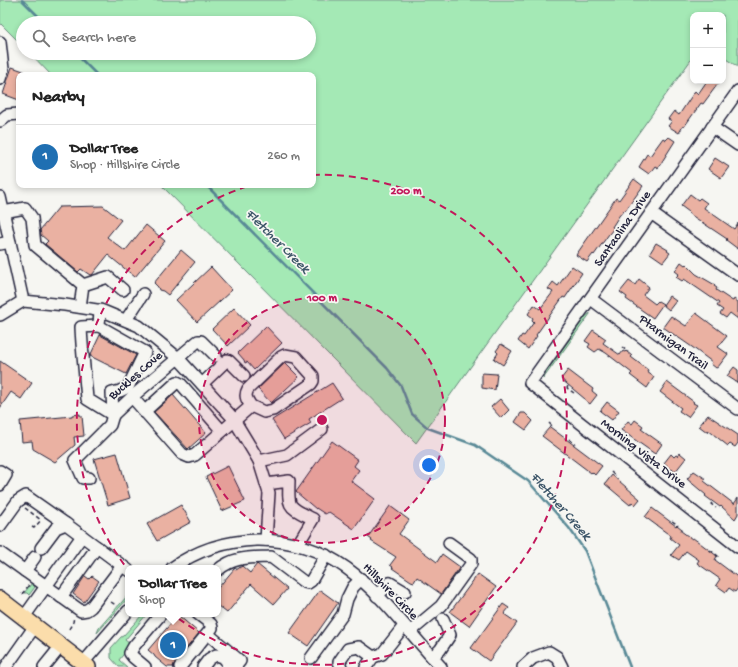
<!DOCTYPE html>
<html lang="en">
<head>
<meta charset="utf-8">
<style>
	body { margin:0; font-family:"Gochi Hand",sans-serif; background:#f6f6f6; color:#222 }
	.controls { position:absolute; right:12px; top:12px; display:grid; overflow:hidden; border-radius:8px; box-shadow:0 2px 6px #0003 }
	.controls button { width:36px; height:36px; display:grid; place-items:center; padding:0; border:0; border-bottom:1px solid #e0e0e0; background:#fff; color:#222; font:20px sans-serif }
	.you { position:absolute; left:429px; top:465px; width:14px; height:14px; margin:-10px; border:3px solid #fff; border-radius:50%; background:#1a73e8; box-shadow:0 0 0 6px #1a73e833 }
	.badge { display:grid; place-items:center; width:26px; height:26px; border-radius:50%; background:#1f6fb2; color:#fff; font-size:13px; font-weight:700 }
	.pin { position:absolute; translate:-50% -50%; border:2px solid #fff; box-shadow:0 1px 4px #0006 }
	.popup { position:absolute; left:125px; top:565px; width:96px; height:52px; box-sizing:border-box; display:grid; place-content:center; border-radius:8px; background:#fff; filter:drop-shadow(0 1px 3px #0005); font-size:13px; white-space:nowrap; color:#767676 }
	.popup b { font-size:15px; color:#222 }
	.popup::after { content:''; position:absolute; left:50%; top:100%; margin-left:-8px; border:8px solid transparent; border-top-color:#fff }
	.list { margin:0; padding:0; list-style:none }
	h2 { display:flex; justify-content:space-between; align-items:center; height:52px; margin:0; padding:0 16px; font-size:17px }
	h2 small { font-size:13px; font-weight:400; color:#767676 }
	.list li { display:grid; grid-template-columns:26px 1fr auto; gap:12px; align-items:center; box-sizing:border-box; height:64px; padding:0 16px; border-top:1px solid #e0e0e0 }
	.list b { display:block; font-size:15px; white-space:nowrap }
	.list p { margin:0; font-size:13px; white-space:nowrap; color:#767676 }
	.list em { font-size:13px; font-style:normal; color:#767676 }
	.icon { flex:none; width:22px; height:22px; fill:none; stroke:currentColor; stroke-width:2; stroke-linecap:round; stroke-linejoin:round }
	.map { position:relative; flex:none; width:738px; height:667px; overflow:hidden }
	.search { position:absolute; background:#fff; box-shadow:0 2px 6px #0003; left:16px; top:16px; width:300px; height:44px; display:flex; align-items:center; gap:10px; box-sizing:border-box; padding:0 14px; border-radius:22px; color:#767676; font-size:15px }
	.panel { position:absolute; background:#fff; box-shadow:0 2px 6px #0003; left:16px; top:72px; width:300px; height:116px; border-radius:8px }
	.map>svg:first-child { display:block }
</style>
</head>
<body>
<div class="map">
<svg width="738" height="667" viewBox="0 0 738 667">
	<rect width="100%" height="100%" fill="#f6f6f2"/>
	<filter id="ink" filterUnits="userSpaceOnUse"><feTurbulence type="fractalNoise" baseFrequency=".025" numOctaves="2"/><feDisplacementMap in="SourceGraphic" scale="8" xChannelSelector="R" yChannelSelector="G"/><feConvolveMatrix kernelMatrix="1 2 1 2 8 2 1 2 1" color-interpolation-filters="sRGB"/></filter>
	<g filter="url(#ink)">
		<!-- green -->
		<g fill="#a4e9b5" stroke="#638678">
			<polygon points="0,0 738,0 738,67 723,57 723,15 693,15 693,57 416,443 161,185 313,185 313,75 51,75 30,53 309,53 309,23 23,23 23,46 0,23"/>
			<polygon points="590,313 590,314 543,379 545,374 585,317"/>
			<polygon points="32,583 35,587 29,595 27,593 24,593"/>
			<polygon points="128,595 128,598 97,633 99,628"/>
			<polygon points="143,614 147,614 125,640 130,644 130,646 119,660 127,667 119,667 111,658 111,648 121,637 123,636"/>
		</g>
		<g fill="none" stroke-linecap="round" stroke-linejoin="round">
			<!-- stream -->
			<g stroke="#598996" stroke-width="2.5">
				<polyline points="22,0 45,23"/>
				<polyline points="75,53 97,75"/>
				<polyline points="206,185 387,368 401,386 412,414 428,428 475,445 528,481 569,528 585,551 630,667"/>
			</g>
		</g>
		<!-- building -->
		<g fill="#eab1a2" stroke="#22223b">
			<polygon points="12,67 32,74 32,75 19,75 19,100 3,94"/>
			<polygon points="707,81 720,81 703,104 701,103 684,127 683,126 679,133 668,126 672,121 668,119 674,111 679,115 695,91 698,94"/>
			<polygon points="669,137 675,141 658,168 655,166 649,174 639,167 647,154 650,156 663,138 666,140"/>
			<polygon points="715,158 729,167 721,178 708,169"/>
			<polygon points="634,179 643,186 625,211 624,210 619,216 612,227 614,228 609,234 594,255 593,254 587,262 576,255 616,198 619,200"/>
			<polygon points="690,194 698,200 700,198 707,203 704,208 734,229 738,223 738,249 726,240 727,239 688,213 689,212 681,206"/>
			<polygon points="103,206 121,220 107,237 125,251 146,225 165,241 135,277 108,255 92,275 90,275 81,269 78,272 45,244 48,241 41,235 40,230 59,207"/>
			<polygon points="656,243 668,250 667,251 670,253 663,262 650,253"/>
			<polygon points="181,250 195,262 168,295 163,291 159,290 158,287 154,283"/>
			<polygon points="681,262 685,265 686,264 696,274 715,285 714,286 717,288 716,290 731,300 733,301 734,299 738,302 738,319 730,313 726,318 720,314 723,310 717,306 719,303 684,279 682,281 676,277 679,274 675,271"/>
			<polygon points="572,266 582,273 565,298 563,297 548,318 536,335 537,336 528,349 518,341 522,335 524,336 534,322 532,320 533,318 528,314 534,305 540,309 553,292 548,289 553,282 558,286"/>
			<polygon points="211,267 232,290 197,322 176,300"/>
			<polygon points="639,279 649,287 643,295 655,304 658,301 663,304 653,318 626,299 627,297 620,292 629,281 635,285"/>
			<polygon points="669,296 676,301 669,310 663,305"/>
			<polygon points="234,308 250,325 228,346 212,329"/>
			<polygon points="696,313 727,336 718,347 728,354 718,367 716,368 711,364 712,362 692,347 663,327 671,316 686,326"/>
			<polygon points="266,326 282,343 254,370 247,362 245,363 244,360 238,353"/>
			<polygon points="593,330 606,339 603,343 620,355 623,351 625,352 626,351 632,356 631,357 648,370 647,372 654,377 647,388 630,375 632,373 606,353 599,349 595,352 588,347 590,344 585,341"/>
			<polygon points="100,335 136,355 126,374 90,356"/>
			<polygon points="501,344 512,351 503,365 494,359 498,353 496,351"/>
			<polygon points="0,361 32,383 21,399 11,392 0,408"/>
			<polygon points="285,363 299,377 271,403 258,389"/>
			<polygon points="734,367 738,370 738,383 727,376"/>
			<polygon points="568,370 593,389 592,391 597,395 590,404 585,400 585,399 561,379"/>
			<polygon points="482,373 497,374 495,390 482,388"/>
			<polygon points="667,382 694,402 693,403 697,405 688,417 679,411 681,408 660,392"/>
			<polygon points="332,383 342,398 309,419 311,423 284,439 272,420"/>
			<polygon points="173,395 206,433 188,449 154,412"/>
			<polygon points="500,399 509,410 501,418 491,407"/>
			<polygon points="607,402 619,411 612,420 600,411"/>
			<polygon points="521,413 525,413 533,421 526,430 515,422"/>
			<polygon points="80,414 80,416 82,416 84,436 74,437 75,445 55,462 33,449 32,441 22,442 20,421 72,416 72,415"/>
			<polygon points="708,415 738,435 738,443 735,447 730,444 728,446 708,430 707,432 699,426"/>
			<polygon points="635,420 643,426 641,429 662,444 655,454 621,430 628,421 632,424"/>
			<polygon points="550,427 602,466 595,475 592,472 591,473 542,436"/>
			<polygon points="332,441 358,460 354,466 359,470 351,481 375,499 354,529 329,512 325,514 316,508 316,509 296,492"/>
			<polygon points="117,453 130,498 108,505 94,459"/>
			<polygon points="680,453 686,458 675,472 672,469 672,470 666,466 667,465 664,463 671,454 674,457 676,455 678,456"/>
			<polygon points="228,466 245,501 222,511 206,477"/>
			<polygon points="694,471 706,479 704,481 734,504 738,498 738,514 735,519 721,506 720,507 705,496 706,495 687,479"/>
			<polygon points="612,475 640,499 635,505 632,502 630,505 605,484"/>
			<polygon points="181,505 191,522 157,541 147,524"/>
			<polygon points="390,506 409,520 399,534 437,562 442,554 460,567 441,594 417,577 414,582 411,581 392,568 393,567 390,565 396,557 371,541 372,540 368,537"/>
			<polygon points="652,508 676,526 677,525 682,529 681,531 692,539 693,538 700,543 717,556 715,560 735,575 738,578 738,588 735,592 729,588 726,592 716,585 720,579 697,563 699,560 686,551 679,560 671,555 679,545 670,538 671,536 645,517"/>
			<polygon points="257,564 287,589 274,604 251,584 227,613 218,606 218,588 234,569 236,570 242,566 250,573"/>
			<polygon points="478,574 496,587 469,626 450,612"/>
			<polygon points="85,576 89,579 92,576 99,581 84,602 73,594"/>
			<polygon points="320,590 338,603 308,646 289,633"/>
			<polygon points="503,604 509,608 504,614 517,623 489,661 471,648"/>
			<polygon points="178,615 199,633 175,663 173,667 167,667 155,657 154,655 148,650"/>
		</g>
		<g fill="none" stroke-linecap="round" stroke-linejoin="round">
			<!-- minor casing -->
			<g stroke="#22223b" stroke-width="14">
				<g id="minor">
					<polyline points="0,42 3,69 0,79"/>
					<polyline points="738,91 530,383 738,547"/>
					<polyline points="0,121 7,115 19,114"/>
					<polyline points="712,127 738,145"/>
					<polyline points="0,197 23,301"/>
					<polyline points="3,212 25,208 32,218 35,245 83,285 80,307"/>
					<polyline points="651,213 738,275"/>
					<polyline points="0,244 10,242"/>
					<polyline points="83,285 108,277 123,290"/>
					<polyline points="591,299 738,409"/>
					<polyline points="0,315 23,301 65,305 103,311 139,326 178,358 233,418 259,461 269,493 266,540"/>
					<polyline points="126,320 143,294"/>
					<path d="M99 326 81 327C82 351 85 375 87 399L113 415"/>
					<polyline points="202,384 227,360 229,361 244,376"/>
					<path d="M132 397 182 454 189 457 195 455 251 406 264 412 273 410 311 384 313 381V376L296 357 285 355 281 357 248 389C244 396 247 400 251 406"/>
					<polyline points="144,412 177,382 181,384 222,431"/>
					<polyline points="113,415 132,397 198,341 201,341 216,356"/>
					<polyline points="259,461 287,455 322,429"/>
					<polyline points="0,471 6,475 0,485"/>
					<polyline points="89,478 83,478 75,460 110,425 113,415 112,393 120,391 128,387 145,352 99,326 100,310"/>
					<path d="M266 484 289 481C288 509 288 506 313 519L298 544"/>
					<polyline points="0,526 18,501 26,496 66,524"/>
					<polyline points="41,548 56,528 66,524 128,570"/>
					<polyline points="0,553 25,571"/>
					<polyline points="35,557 25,571 81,611 87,610 91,607 122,566"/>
					<path d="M172 568C197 550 226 541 257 540 348 539 386 608 441 667"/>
					<path d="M218 570C234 556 251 558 271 557L304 582 308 583 311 581 326 555"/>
					<polyline points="377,596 390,583 405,592"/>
					<polyline points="61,597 97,547"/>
					<polyline points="24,617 82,536"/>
					<polyline points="410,632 441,606 471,564 471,559 449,543"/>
					<polyline points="208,634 240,661 235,667"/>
					<polyline points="432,657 440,650 450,635 443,619"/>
					<polyline points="311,658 343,614 347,599 353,587 361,579"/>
					<polyline points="83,663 128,611"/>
					<polyline points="6,667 35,626"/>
					<polyline points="44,667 61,646"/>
					<polyline points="145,667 133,657 130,653 134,646 161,614"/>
					<polyline points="180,667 212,628 211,624 198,614"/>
					<polyline points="203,667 209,659 216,655 223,657 228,663 227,667"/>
					<polyline points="341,667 339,662 348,649 359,647 373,657"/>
					<polyline points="366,667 373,657 382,654 404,626"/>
					<polyline points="523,667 533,658 549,652 557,657 562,667"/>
				</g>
			</g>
			<!-- major casing -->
			<g stroke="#22223b" stroke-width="18">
				<polyline id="major" points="0,599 88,667"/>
			</g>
			<!-- path -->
			<g stroke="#22223b" stroke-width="1.5" stroke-dasharray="4 3" stroke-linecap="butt">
				<polyline points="622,347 628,352"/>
				<polyline points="568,386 567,388 574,393"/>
				<polyline points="549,423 554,428"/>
				<polyline points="569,439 575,444"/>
				<polyline points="611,472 616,477"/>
				<polyline points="712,503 711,504 716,508"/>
				<polyline points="25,508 41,520"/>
				<polyline points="672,521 678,525"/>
				<polyline points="32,527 34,528 41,520"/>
				<polyline points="710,550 718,556 716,558"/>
				<polyline points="22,594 29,585"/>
				<polyline points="111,602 117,606"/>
				<polyline points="69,629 73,622 74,617"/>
			</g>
			<!-- minor -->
			<use href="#minor" stroke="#f6f6f2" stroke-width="11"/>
			<!-- major -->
			<use href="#major" stroke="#fbddab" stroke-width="15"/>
		</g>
	</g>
	<!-- distance rings -->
	<circle cx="322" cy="420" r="123" fill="#c2185b" fill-opacity=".12"/>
	<g fill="none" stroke="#c2185b" stroke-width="2" stroke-dasharray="7 5">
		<circle cx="322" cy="420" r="123"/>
		<path d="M313 175A245 245 0 1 1 252 185"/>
	</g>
	<g text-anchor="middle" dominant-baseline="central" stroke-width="3.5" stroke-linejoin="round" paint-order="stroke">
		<!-- street labels -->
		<g font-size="13" fill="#22223b" stroke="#f6f6f2">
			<text transform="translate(623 229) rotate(-55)">Santaolina Drive</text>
			<text transform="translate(673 343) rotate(37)">Ptarmigan Trail</text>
			<text transform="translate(136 376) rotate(-41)">Buckles Cove</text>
			<text transform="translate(643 454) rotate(38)">Morning Vista Drive</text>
			<text transform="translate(390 592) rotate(46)">Hillshire Circle</text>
		</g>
		<!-- water labels -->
		<g font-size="14" font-style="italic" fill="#3d5669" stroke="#f6f6f2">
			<text transform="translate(277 242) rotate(45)">Fletcher Creek</text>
			<text transform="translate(560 507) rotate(49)">Fletcher Creek</text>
		</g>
	</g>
	<circle cx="322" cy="420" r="6" fill="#c2185b" stroke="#f6f6f2" stroke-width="2"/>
	<g font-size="12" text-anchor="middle" font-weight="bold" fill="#c2185b" stroke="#f6f6f2" stroke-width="3.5" stroke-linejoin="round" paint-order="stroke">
		<text x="406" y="194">200 m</text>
		<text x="322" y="301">100 m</text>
	</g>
</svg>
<div class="controls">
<button>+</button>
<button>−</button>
</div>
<div class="you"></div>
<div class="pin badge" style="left:173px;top:645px">1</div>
<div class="popup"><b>Dollar Tree</b>Shop</div>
<div class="search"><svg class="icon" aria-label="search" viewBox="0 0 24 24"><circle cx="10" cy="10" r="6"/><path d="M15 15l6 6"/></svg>Search here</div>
<section class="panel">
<h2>Nearby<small></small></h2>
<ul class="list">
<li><span class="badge">1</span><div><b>Dollar Tree</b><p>Shop · Hillshire Circle</p></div><em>260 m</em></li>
</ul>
</section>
</div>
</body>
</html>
